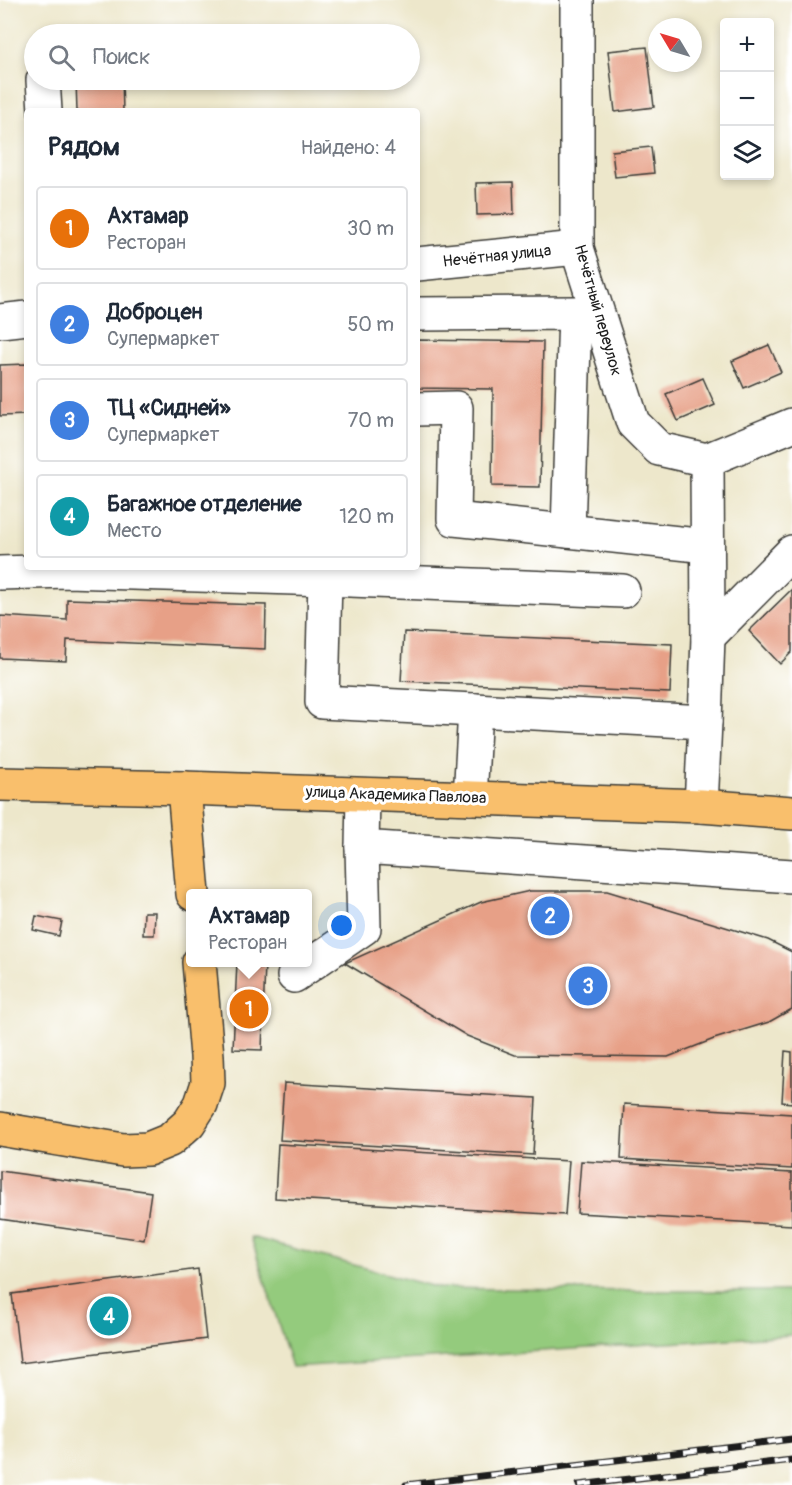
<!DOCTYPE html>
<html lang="ru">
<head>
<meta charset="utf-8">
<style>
	body { margin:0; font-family:Pangolin,sans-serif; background:#f2f2f3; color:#1f2937 }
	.controls { position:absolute; right:18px; top:18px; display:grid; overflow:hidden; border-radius:6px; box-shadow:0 3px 9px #0003 }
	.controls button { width:54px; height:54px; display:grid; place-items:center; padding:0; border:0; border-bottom:2px solid #e0e1e3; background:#fff; color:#1f2937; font:30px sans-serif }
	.compass { position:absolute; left:648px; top:18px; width:54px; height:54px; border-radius:50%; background:#fff; box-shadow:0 3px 9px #0003; rotate:308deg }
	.you { position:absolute; left:342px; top:926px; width:21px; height:21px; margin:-15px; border:4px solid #fff; border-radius:50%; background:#1a73e8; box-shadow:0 0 0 9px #1a73e833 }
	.badge { display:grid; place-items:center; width:39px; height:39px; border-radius:50%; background:#db2777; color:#fff; font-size:20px; font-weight:700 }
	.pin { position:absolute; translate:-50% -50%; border:3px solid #fff; box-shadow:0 2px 6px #0006 }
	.popup { position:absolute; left:186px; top:889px; width:126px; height:78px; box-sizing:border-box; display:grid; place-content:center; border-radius:6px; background:#fff; filter:drop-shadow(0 2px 4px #0005); font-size:20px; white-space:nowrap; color:#747a83 }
	.popup b { font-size:22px; color:#1f2937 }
	.popup::after { content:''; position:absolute; left:50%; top:100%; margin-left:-12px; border:12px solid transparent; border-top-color:#fff }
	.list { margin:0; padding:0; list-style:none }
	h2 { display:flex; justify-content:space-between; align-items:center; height:78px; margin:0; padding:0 24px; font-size:26px }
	h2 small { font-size:20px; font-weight:400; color:#747a83 }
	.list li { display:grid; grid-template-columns:39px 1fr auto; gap:18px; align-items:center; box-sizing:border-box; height:84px; margin:0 12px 12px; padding:0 12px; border:2px solid #e0e1e3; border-radius:6px }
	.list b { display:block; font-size:22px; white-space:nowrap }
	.list p { margin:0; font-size:20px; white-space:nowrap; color:#747a83 }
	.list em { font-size:20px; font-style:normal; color:#747a83 }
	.icon { flex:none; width:33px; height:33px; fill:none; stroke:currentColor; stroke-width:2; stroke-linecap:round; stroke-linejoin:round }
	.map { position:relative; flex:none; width:792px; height:1485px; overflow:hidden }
	.search { position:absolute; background:#fff; box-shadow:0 3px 9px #0003; left:24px; top:24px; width:396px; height:66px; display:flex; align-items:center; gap:15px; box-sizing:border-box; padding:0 21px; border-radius:33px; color:#747a83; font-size:22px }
	.panel { position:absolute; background:#fff; box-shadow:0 3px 9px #0003; left:24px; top:108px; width:396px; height:462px; border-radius:6px }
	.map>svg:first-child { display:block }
</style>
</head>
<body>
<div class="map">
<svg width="792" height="1485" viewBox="0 0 792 1485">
	<rect width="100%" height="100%" fill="#fff"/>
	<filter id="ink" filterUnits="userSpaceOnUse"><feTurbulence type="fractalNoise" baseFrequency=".0167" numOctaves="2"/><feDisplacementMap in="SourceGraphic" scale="12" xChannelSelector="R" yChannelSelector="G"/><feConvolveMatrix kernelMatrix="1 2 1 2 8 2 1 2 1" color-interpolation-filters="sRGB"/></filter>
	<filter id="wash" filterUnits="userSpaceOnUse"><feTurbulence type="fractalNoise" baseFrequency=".008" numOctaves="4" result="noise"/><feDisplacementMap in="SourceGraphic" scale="24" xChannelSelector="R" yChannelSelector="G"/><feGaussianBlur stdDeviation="1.35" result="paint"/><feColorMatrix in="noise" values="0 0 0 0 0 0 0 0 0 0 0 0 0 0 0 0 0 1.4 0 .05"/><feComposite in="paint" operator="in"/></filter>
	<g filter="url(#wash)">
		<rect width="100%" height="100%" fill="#ede7cb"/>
		<!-- green -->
		<polygon fill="#94cb7d" stroke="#58744c" stroke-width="1.5" points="251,1237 439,1288 635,1291 792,1291 792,1335 292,1367"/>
		<g id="blocks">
			<!-- building -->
			<g fill="#e7a087">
				<polygon points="647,47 654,107 615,112 608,51"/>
				<polygon points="76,80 122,80 123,111 77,111"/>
				<polygon points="651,147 654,173 615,177 612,151"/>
				<polygon points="513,182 514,214 477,215 476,183"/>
				<polygon points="417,340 543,342 540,487 492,486 493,389 417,388"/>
				<polygon points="769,345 781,372 744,388 732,361"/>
				<polygon points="27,364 27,415 0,416 0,365"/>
				<polygon points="703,378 715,405 678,421 666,394"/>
				<polygon points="792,589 792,652 780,664 749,631"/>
				<polygon points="67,599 266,605 265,649 67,640 66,661 0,658 0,616 67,620"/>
				<polygon points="404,632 672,644 670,693 401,681"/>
				<polygon points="530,891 607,891 768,940 792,952 792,1009 769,1022 714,1039 668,1057 515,1055 467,1036 345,963 481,902"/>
				<polygon points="144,912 155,912 154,935 143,935"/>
				<polygon points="36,916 62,921 59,936 33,930"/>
				<polygon points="237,962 265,962 262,1050 233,1049"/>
				<polygon points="785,1051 792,1052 792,1103 782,1102"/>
				<polygon points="284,1083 536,1098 533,1155 280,1140"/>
				<polygon points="624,1104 792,1114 792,1169 621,1159"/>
				<polygon points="278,1144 569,1161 565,1215 275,1198"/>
				<polygon points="581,1161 792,1173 792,1225 577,1213"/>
				<polygon points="0,1171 151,1192 144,1240 0,1219"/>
				<polygon points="198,1269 206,1339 20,1363 12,1294"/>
			</g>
		</g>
	</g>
	<g filter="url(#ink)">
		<use href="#blocks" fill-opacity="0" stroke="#3b3a36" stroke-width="1.5"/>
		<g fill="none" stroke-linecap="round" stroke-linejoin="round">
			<!-- minor casing -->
			<g stroke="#3b3a36" stroke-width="36">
				<g id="minor">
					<polyline points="577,0 577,248 633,423 659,449 707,460"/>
					<polyline points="43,80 45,111"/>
					<polyline points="417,264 577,248"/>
					<polyline points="417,314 575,313 568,531"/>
					<polyline points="0,321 27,318"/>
					<polyline points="417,409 456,408 454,519 707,546"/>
					<polyline points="707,460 792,425"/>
					<polyline points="0,573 67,571 325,579"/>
					<polyline points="623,591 325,579 322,702 705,722 708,637 707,460"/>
					<polyline points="708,637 792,552"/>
					<polyline points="363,795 362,847 792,876"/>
					<polyline points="470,798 475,710"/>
					<polyline points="701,806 705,722"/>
					<polyline points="294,976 364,928 362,847"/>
				</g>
			</g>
			<!-- major casing -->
			<g stroke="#3b3a36" stroke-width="36">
				<g id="major">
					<polyline points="0,784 184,788 701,806 792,813"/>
					<polyline points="184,788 193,894"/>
					<polyline points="0,1129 123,1150 148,1149 170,1140 189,1123 201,1104 208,1083 207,1056 199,962"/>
				</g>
			</g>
			<!-- minor -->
			<use href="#minor" stroke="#fff" stroke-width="33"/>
			<!-- major -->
			<use href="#major" stroke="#f9bf6c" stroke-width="33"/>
			<!-- rail casing -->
			<g stroke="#1c1c1c" stroke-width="7">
				<g id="rail">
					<polyline points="406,1485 792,1439"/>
					<polyline points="579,1485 792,1460"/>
				</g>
			</g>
			<!-- rail -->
			<use href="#rail" stroke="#fff" stroke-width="4.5" stroke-dasharray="14" stroke-linecap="butt"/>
		</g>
	</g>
	<g text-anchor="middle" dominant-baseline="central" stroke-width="6" stroke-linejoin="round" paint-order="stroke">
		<!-- street labels -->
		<g font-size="16" fill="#1c1c1c" stroke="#fff">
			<text transform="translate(497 256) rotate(-6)">Нечётная улица</text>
			<text transform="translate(598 310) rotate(74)">Нечётный переулок</text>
			<text transform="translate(396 795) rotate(2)">улица Академика Павлова</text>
		</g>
	</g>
</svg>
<div class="controls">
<button>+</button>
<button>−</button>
<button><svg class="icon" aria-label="layers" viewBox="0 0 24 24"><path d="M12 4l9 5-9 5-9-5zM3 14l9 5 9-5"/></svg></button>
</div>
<svg class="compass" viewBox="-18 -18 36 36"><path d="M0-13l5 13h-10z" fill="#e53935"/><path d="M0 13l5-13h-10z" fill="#747a83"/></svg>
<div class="you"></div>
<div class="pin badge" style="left:249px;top:1009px;background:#e8710a">1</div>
<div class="popup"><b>Ахтамар</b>Ресторан</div>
<div class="pin badge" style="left:550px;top:916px;background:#3f7fe0">2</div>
<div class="pin badge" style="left:588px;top:986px;background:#3f7fe0">3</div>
<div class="pin badge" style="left:109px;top:1316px;background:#0f9aa8">4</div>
<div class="search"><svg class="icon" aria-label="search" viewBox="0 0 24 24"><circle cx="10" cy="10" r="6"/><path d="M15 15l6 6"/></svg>Поиск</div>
<section class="panel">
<h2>Рядом<small>Найдено: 4</small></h2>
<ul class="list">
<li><span class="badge" style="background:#e8710a">1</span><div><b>Ахтамар</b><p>Ресторан</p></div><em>30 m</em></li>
<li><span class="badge" style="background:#3f7fe0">2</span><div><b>Доброцен</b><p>Супермаркет</p></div><em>50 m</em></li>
<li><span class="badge" style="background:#3f7fe0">3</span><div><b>ТЦ «Сидней»</b><p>Супермаркет</p></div><em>70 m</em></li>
<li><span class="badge" style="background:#0f9aa8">4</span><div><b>Багажное отделение</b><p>Место</p></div><em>120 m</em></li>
</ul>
</section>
</div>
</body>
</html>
